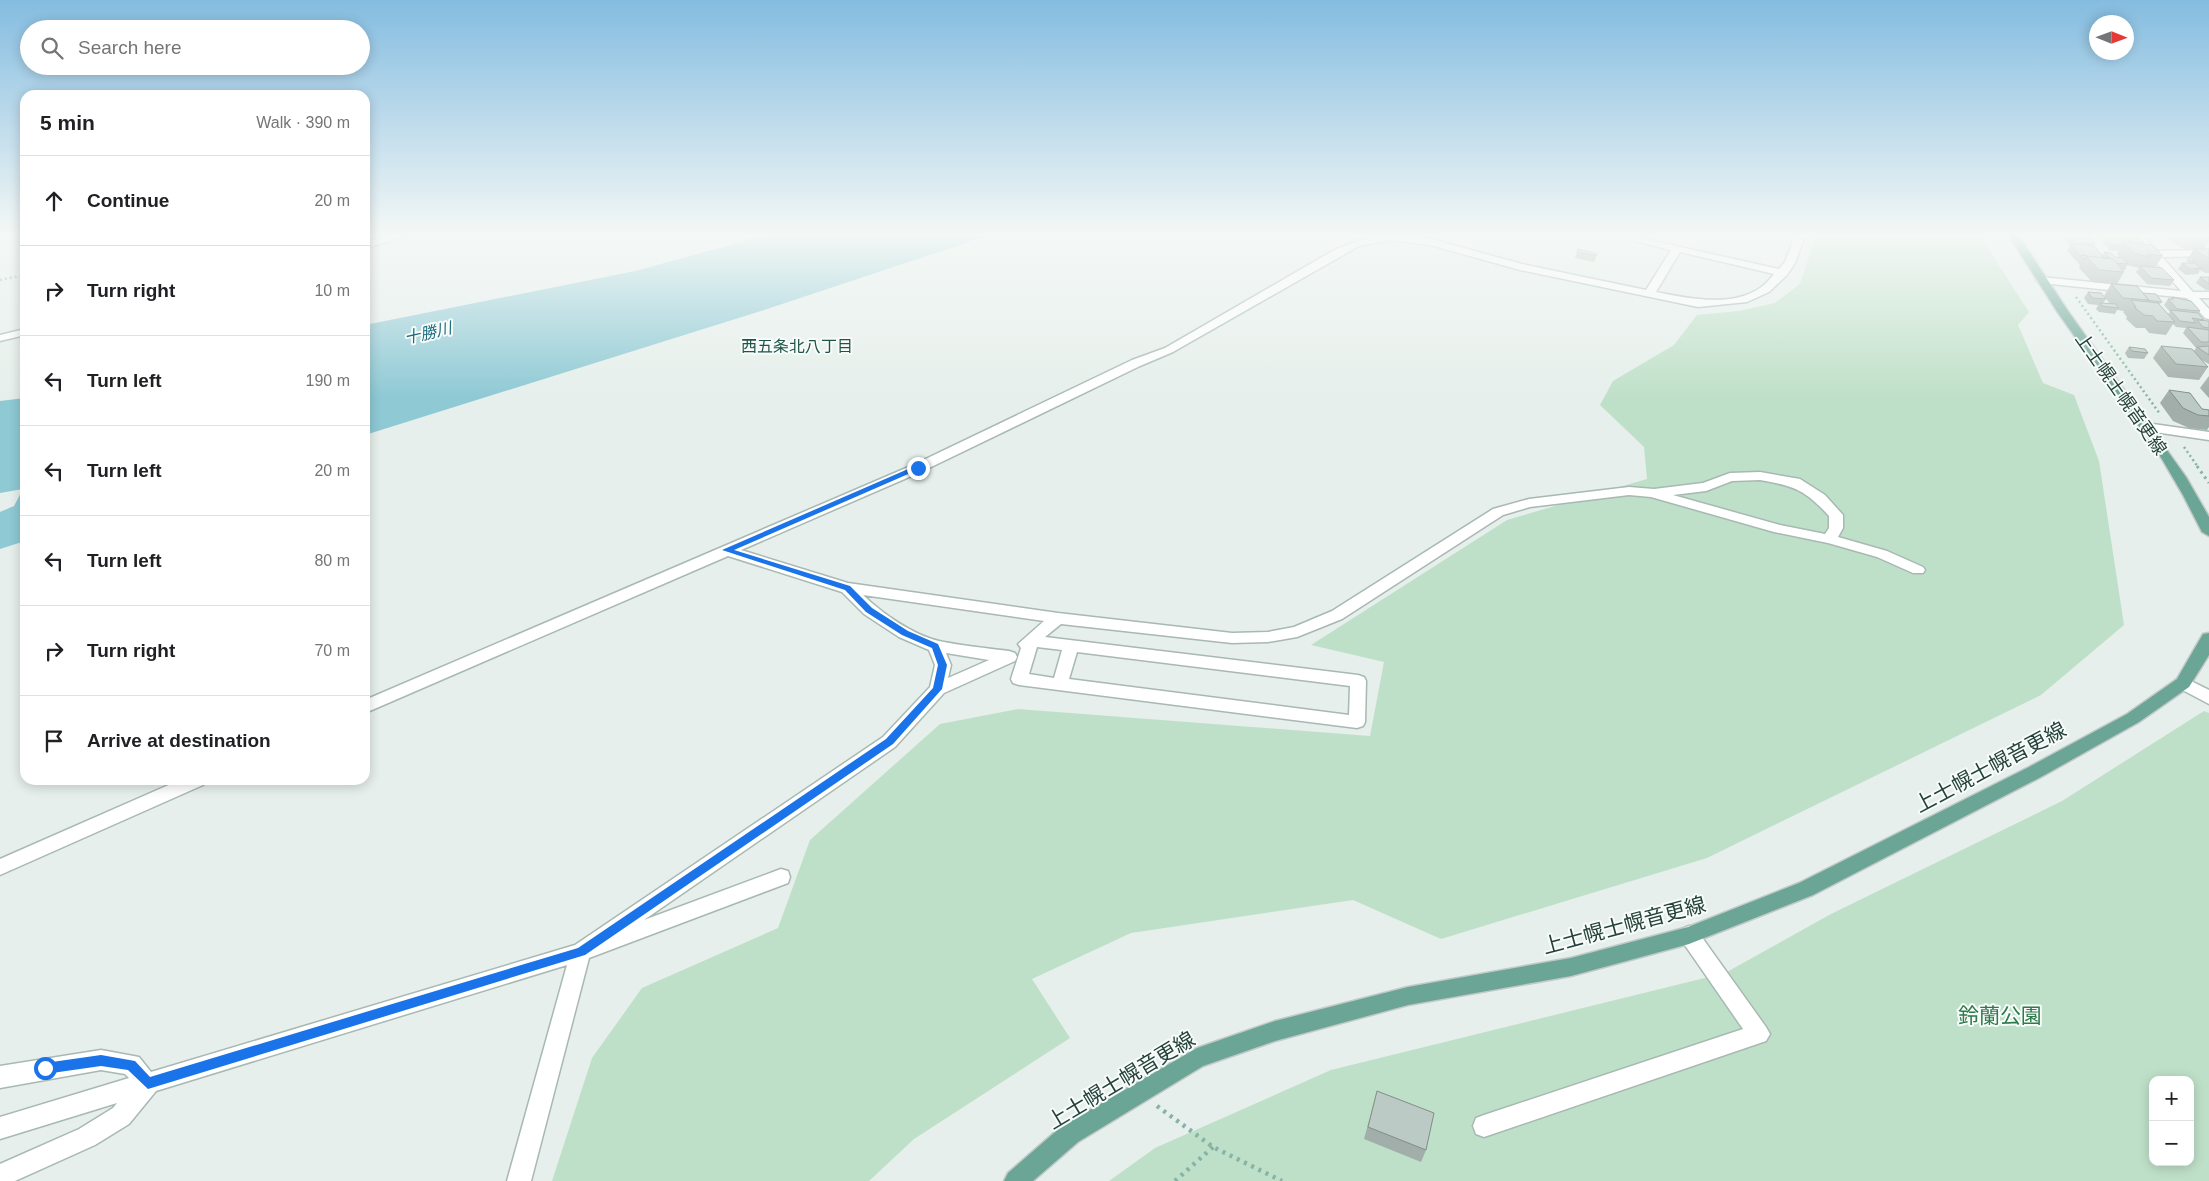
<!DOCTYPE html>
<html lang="en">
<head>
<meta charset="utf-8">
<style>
	body { margin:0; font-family:Arial,"Noto Sans JP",sans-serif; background:#f6f6f6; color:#202124 }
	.controls { position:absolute; right:15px; bottom:15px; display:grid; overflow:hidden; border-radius:10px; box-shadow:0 2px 12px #0003 }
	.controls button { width:45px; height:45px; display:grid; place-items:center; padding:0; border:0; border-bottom:1px solid #e0e0e0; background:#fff; color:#202124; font:25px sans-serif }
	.compass { position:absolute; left:2089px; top:15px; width:45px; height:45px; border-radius:50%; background:#fff; box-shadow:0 2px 12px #0003; rotate:91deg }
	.stop { position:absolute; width:15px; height:15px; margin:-11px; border:4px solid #1a73e8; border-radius:50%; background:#fff }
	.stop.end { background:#1a73e8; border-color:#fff; box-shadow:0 1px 5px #0008 }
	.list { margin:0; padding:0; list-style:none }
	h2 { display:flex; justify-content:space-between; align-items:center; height:65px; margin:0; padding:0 20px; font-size:21px }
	h2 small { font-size:16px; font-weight:400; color:#757577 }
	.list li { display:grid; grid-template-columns:32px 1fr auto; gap:15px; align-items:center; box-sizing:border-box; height:90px; padding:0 20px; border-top:1px solid #e0e0e0 }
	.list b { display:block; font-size:19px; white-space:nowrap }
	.list em { font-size:16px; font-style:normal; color:#757577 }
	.icon { flex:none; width:28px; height:28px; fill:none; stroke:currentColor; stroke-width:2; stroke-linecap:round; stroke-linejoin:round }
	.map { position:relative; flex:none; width:2209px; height:1181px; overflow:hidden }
	.search { position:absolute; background:#fff; box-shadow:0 2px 12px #0003; left:20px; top:20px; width:350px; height:55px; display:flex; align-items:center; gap:12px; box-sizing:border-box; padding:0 18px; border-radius:28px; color:#757577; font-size:19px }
	.panel { position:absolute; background:#fff; box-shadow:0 2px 12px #0003; left:20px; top:90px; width:350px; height:695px; border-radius:15px }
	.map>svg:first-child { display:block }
</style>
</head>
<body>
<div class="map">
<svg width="2209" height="1181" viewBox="0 0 2209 1181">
	<rect width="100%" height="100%" fill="#e6efeb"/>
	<!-- green -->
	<g fill="#bfe0c8" fill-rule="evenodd">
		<polygon points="1817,233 1978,233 2029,312 2018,325 2043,383 2074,395 2099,461 2124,625 2041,695 1707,858 1441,939 1353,900 1131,933 1032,979 1070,1038 914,1139 869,1181 552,1181 592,1058 642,988 778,928 810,840 940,724 1018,709 1370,736 1384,662 1311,645 1507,520 1647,479 1644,447 1600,405 1613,381 1674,345 1697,315 1739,311 1775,303 1800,284"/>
		<path d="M2204 711 2209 713V1181H1109L1155 1148 1331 1070 1725 973 1831 914 2062 801ZM2153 1080H2190V1162H2153Z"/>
	</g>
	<!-- water -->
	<g fill="#8ec9d4">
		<polygon points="775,233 996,233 764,310 365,435 365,325 635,271"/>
		<polygon points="25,398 25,541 0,549 0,512 14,506 23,489 0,493 0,401"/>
	</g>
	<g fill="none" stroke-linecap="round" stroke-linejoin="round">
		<!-- minor casing -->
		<g stroke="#a8b8b2" stroke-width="3">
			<g id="minor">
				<polygon points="401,233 417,233 365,248 365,242"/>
				<path d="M1796 233H1806L1795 263 1787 275 1769 292 1747 302 1698 307 1520 270 1430 245 1390 240 1359 246 1173 352 1140 366 923 471 741 550 848 583 1058 613 1232 633 1268 632 1294 627 1332 611 1493 509 1529 499 1629 487 1654 489 1703 483 1730 473 1760 472 1800 479 1825 495 1843 515V528L1838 537 1887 551 1923 567 1925 570 1923 573H1913L1877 557 1828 543 1774 532 1651 497 1629 495 1530 507 1503 515 1342 619 1297 637 1268 642 1232 643 1061 624 1045 637 1358 675 1364 677 1366 681 1365 722 1363 726 1357 728 1019 685 1013 683 1011 679 1021 648 1018 644 1044 621 863 595C883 614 913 635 939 641 962 646 986 648 1009 651L1015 653 1017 657 1015 661 944 693 895 747 644 920 781 869 788 871 790 877 788 883 589 958 531 1181H507L567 965 156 1091 129 1124 95 1145 15 1181H0V1164L79 1129 113 1108 117 1103 0 1139V1117L129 1078 125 1074 101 1070 0 1088V1066L101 1050 139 1057 151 1072 575 945 883 737 930 687 935 665 929 650 899 637 864 614 842 592 728 556 365 713V700L913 465 1132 360 1165 348 1336 249 1373 236 1390 234 1431 239 1522 264 1646 290 1671 250 1635 241V237L1779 269 1785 262ZM1680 252 1774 274C1770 279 1765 285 1760 288 1731 308 1687 298 1656 292ZM1760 480C1795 486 1805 490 1829 516V528L1825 534 1780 525 1673 495 1706 491 1732 481ZM1037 647 1062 650 1054 678 1029 674ZM1077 652 1350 686 1349 715 1069 679ZM946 653 989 660 948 678 951 665Z"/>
				<polygon points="2130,233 2140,233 2157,251 2209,250 2209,256 2162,257 2193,292 2209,292 2209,298 2199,298 2209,309 2209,319 2205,318 2187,298 2041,283 2036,280 2041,277 2181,291"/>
				<polygon points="25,329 25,335 0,341 0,335"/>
				<polygon points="2146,423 2209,432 2209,440 2141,430 2140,427 2141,424"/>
				<polygon points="2183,677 2209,690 2209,704 2177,687 2175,683 2177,679"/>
				<polygon points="180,780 206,780 203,785 0,875 0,859"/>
				<polygon points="1689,926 1696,929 1766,1027 1770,1034 1766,1041 1484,1137 1476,1134 1473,1126 1476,1118 1484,1115 1743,1029 1682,941 1679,935 1682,929"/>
			</g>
		</g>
		<!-- major casing -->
		<g stroke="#c2cac8" stroke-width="3">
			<g id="major">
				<polygon points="2007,233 2017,233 2068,311 2186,477 2209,517 2209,536 2202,532 2183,495 2162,459 2058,313"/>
				<polygon points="2209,633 2209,655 2189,687 2139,722 2041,777 1813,895 1689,944 1571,976 1408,1005 1275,1041 1203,1066 1078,1142 1033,1181 1004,1181 1008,1173 1062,1126 1197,1048 1275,1021 1408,987 1571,958 1688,927 1799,883 2029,767 2127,714 2177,679 2203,634"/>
			</g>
		</g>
		<!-- path-far2 -->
		<g stroke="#86b3a5" stroke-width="2.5" stroke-dasharray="2 3" stroke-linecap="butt">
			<polyline points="0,280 25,275"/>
			<polyline points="2076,297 2160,414"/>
			<polyline points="2184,447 2198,467"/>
		</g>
		<!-- path-far1 -->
		<polyline stroke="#86b3a5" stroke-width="3" stroke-dasharray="2.5 4" stroke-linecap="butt" points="2197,466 2209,483"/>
		<!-- path -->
		<g stroke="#86b3a5" stroke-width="4.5" stroke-dasharray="3 5" stroke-linecap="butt">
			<polyline points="1157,1106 1213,1147 1282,1181"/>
			<polyline points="1175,1181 1213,1147"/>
		</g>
		<!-- minor -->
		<use href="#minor" fill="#fff" fill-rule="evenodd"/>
		<!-- major -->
		<use href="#major" fill="#6aa596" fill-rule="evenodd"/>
	</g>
	<!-- wall -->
	<g fill="#a1aea9">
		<polygon points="2056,233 2084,233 2095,244 2094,246 2102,256 2104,252 2115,257 2120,258 2117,254 2119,251 2109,250 2102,242 2104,238 2100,238 2096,233 2139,233 2136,237 2145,244 2163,256 2155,267 2174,280 2170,286 2147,284 2136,272 2139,268 2127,265 2125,270 2122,270 2124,272 2117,284 2143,293 2162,302 2159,305 2168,314 2170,312 2164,305 2168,299 2170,299 2172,297 2200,311 2198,313 2204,320 2203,321 2209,321 2209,364 2200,359 2208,367 2199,380 2168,377 2153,358 2161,346 2194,351 2196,348 2183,333 2186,328 2176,327 2173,324 2166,335 2149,333 2145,328 2136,328 2126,319 2127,317 2123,312 2124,311 2117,310 2115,314 2099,312 2096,309 2098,305 2088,304 2084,298 2088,292 2106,299 2103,303 2110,304 2104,296 2111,284 2092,282 2079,268 2080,265 2077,262 2078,261 2076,261 2067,250 2070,245 2061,237 2062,236 2059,235"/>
		<polygon points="2158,233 2204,233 2209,236 2209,240 2204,249 2209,249 2209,273 2205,273 2200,270 2198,274 2186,275 2178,269 2182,263 2190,263 2186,261 2194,249 2184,249"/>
		<polygon points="1577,252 1597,254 1594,262 1575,258"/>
		<polygon points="2200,277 2209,277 2209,290 2206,290 2196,283"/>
		<polygon points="2129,347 2148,353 2144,359 2128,358 2125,353"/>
		<polygon points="2209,376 2209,398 2200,388"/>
		<polygon points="2169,390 2202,409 2209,410 2209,427 2207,430 2189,428 2173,421 2160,403"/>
		<polygon points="1377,1091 1426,1150 1421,1162 1364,1139"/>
	</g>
	<!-- building -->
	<g fill="#bbcac4" stroke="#838d89">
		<polygon points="2066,233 2086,233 2095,244 2076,243"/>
		<polygon points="2184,233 2204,233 2209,236 2209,237 2192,238"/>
		<polygon points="2105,236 2127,238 2131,243 2124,242 2122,246 2112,245"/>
		<polygon points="2127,236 2138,237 2145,244 2134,243"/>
		<polygon points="2124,242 2152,245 2163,256 2147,254 2149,257 2134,253"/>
		<polygon points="2070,244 2094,246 2104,258 2110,258 2104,252 2111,253 2115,257 2123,258 2128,264 2116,263 2113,259 2086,256 2084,260 2081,256 2086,255 2079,255"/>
		<polygon points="1578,249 1597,254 1596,256 1577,252"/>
		<polygon points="2194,249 2209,249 2209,259"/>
		<polygon points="2086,256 2113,259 2124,272 2099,270"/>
		<polygon points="2182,263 2194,263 2201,268 2190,269"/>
		<polygon points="2140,266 2162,268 2174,280 2151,278"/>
		<polygon points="2200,277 2209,277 2209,284"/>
		<polygon points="2111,284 2137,286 2149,300 2123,298"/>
		<polygon points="2088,292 2101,293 2106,299 2092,298"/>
		<polygon points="2143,293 2156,294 2162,302 2146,300 2149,300"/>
		<polygon points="2172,297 2191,301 2200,311 2177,309 2168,299 2174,299"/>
		<polygon points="2131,300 2158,303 2175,322 2157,321 2153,316 2144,315 2134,307 2136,307"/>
		<polygon points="2100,303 2116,304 2118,308 2102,306"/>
		<polygon points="2170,310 2198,313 2204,320 2192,318 2196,323 2180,321"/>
		<polygon points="2197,320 2209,321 2209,328 2203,327"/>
		<polygon points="2187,327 2209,330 2209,342 2201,342"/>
		<polygon points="2161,346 2192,349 2208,367 2176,364"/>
		<polygon points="2209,346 2209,355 2197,347"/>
		<polygon points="2129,347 2145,349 2148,353 2132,351"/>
		<polygon points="2169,390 2190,393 2202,409 2209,410 2209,416 2198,415 2183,408"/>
		<polygon points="1377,1091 1434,1113 1426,1150 1368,1127"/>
	</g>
	<!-- sky -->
	<linearGradient id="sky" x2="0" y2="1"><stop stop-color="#84bce0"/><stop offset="0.59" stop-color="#f4f8f6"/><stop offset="1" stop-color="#f4f8f6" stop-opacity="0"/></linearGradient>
	<rect width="2209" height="398" fill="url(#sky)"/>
	<!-- route -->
	<polygon fill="#1a73e8" points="915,466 922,468 734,550 850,586 872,608 908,631 938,644 947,665 942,689 893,744 585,955 148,1089 128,1070 101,1066 45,1074 41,1072 40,1068 45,1063 101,1055 135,1061 150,1077 578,948 886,739 933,688 938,665 932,648 902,635 866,612 845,590 722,550"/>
	<g text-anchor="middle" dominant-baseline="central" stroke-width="4" stroke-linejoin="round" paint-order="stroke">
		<!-- far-water labels -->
		<g font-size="16" font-style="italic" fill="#1c6f80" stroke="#f7fbf9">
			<text transform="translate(428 333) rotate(-13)">十勝川</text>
		</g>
		<!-- far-neighbourhood labels -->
		<g font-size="16" fill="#1f5548" stroke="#f7fbf9">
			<text x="797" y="346">西五条北八丁目</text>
		</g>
		<!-- street labels -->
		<g font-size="18" fill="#24423a" stroke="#f7fbf9">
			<text transform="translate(2121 394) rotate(55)">上士幌士幌音更線</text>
		</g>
		<!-- near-street labels -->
		<g font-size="21" fill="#24423a" stroke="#f7fbf9">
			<text transform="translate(1990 767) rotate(-28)">上士幌士幌音更線</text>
			<text transform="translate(1624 925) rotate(-15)">上士幌士幌音更線</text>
			<text transform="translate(1121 1080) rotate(-31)">上士幌士幌音更線</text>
		</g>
		<!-- near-park labels -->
		<g font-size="21" fill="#2d7a4b" stroke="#f7fbf9">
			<text x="2000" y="1015">鈴蘭公園</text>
		</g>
	</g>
</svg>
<div class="controls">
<button>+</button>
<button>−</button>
</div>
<svg class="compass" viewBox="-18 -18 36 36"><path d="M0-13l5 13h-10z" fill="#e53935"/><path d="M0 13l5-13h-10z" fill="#757577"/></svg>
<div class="stop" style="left:45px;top:1068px"></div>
<div class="stop end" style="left:918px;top:468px"></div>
<div class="search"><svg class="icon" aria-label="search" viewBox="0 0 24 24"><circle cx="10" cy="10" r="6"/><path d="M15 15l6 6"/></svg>Search here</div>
<section class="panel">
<h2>5 min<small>Walk · 390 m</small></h2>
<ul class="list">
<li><svg class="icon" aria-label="ahead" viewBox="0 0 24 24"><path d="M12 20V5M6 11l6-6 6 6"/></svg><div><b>Continue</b></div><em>20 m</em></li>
<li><svg class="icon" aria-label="right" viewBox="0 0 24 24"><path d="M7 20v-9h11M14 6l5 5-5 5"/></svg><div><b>Turn right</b></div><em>10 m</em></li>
<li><svg class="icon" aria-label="left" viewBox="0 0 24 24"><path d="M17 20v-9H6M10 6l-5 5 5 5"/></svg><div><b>Turn left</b></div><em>190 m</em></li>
<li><svg class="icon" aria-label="left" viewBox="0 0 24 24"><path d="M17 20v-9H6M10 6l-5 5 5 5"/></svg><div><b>Turn left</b></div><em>20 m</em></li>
<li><svg class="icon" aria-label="left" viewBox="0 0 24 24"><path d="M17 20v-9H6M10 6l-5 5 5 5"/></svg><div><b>Turn left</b></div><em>80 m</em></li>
<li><svg class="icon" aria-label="right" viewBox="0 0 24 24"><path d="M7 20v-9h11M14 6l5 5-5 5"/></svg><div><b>Turn right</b></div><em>70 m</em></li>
<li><svg class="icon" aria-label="arrive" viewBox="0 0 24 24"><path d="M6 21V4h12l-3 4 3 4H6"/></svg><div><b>Arrive at destination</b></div></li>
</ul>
</section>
</div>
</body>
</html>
